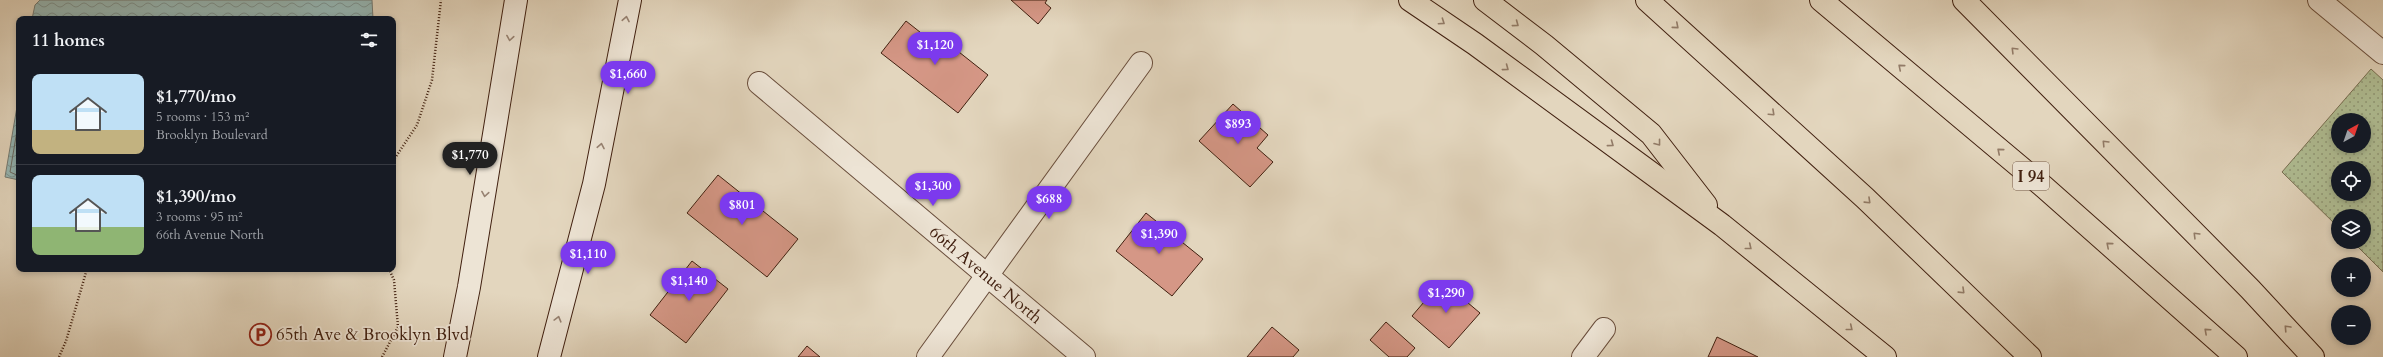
<!DOCTYPE html>
<html lang="en">
<head>
<meta charset="utf-8">
<style>
	body { margin:0; font-family:Cardo,serif; background:#242831; color:#f1f3f6; height:100vh; display:flex; flex-direction:column; font-size:15px; white-space:nowrap }
	* { box-sizing:border-box; margin:0 }
	p { font-size:13px; color:#9ea1a6 }
	.icon { flex:none; width:22px; height:22px; fill:none; stroke:currentColor; stroke-width:2; stroke-linecap:round; stroke-linejoin:round }
	.map { position:relative; flex:1; overflow:hidden }
	.side { position:absolute; left:16px; top:16px; width:380px; height:256px; display:flex; flex-direction:column; background:#171b24; border-radius:8px; box-shadow:0 2px 6px #0003 }
	.side>* { flex:none }
	.needle { width:26px; rotate:40deg }
	.fabs { position:absolute; left:2331px; top:113px; display:grid; gap:8px }
	.fabs a { display:grid; place-items:center; width:40px; height:40px; border-radius:50%; background:#171b24; box-shadow:0 2px 6px #0003; font-size:20px }
	.price { position:absolute; translate:-50% -34px; padding:0 9px; border-radius:14px; background:#7c3aed; color:#fff; font-size:13px; line-height:26px; filter:drop-shadow(0 1px 2px #0008) }
	.price::after { content:''; position:absolute; left:50%; top:24px; width:12px; height:9px; margin-left:-6px; background:inherit; clip-path:polygon(0 0,100% 0,50% 100%) }
	.price.on { background:#222; color:#fff }
	ul { padding:0; list-style:none }
	li { display:flex; align-items:center; gap:12px; height:100px; padding:0 16px }
	li+li { border-top:1px solid #363941 }
	li span { display:grid; place-items:center; flex:none; width:112px; height:80px; border-radius:8px; color:#555 }
	li>.icon { margin-inline-start:auto }
	span .icon { width:48px; height:48px; fill:#fffc; stroke-width:1 }
	li b { font-size:17px }
	h2 { display:flex; justify-content:space-between; align-items:center; height:48px; padding:0 16px; font-size:17px }
	.map>svg:first-child { display:block }
	.park { fill:url(#park-dots); stroke:#786f52; fill-rule:evenodd }
	.water { fill:url(#water-waves); stroke:#747b74 }
	.lines { fill:none; stroke-linecap:round; stroke-linejoin:round }
	.shore { stroke:#6c6c63; stroke-width:1 }
	.building { fill:#d59786; stroke:#412010 }
	.minor-casing { stroke:#6a4e3c; stroke-width:24 }
	.secondary-casing { stroke:#412010; stroke-width:24 }
	.motorway-casing { stroke:#412010; stroke-width:24 }
	.path { stroke:#412010; stroke-width:2.5; stroke-dasharray:1 2; stroke-linecap:butt }
	.minor { stroke:#ede4d5; stroke-width:22 }
	.secondary { stroke:#ede4d5; stroke-width:22 }
	.motorway { stroke:#e3d6be; stroke-width:22 }
	.oneway { stroke:#978272 }
	.oneway2 { stroke:#927b67 }
	.labels { text-anchor:middle; stroke-width:3.5; stroke-linejoin:round; paint-order:stroke }
	.shield { fill:#ede4d5; stroke:#755b4b; stroke-width:1 }
	.shield-label { font-size:16px; font-weight:bold; fill:#412010 }
	.street-label { font-size:17px; fill:#412010; stroke:#ede4d5 }
	.poi-label { font-size:17px; fill:#412010; stroke:#ede4d5; text-anchor:start }
</style>
</head>
<body>
<div class="map">
<svg width="2383" height="357" viewBox="0 0 2383 357">
	<defs>
		<pattern id="park-dots" width="8" height="8" patternUnits="userSpaceOnUse"><rect width="8" height="8" fill="#b0be94"/><path d="M2 2h.1M6 6h.1" fill="none" stroke="#919a77" stroke-width="1.8" stroke-linecap="round"/></pattern>
		<pattern id="water-waves" width="16" height="10" patternUnits="userSpaceOnUse"><rect width="16" height="10" fill="#96b8b6"/><path d="M0 5q4-4 8 0t8 0" fill="none" stroke="#7c9593"/></pattern>
	</defs>
	<rect width="100%" height="100%" fill="#e3d6be"/>
	<filter id="stains"><feTurbulence type="fractalNoise" baseFrequency=".005" numOctaves="4"/><feColorMatrix values="0 0 0 0 .2 0 0 0 0 .09 0 0 0 0 .02 0 0 0 .5 -.17"/></filter>
	<radialGradient id="worn" r=".72"><stop offset=".6" stop-color="#630" stop-opacity="0"/><stop offset="1" stop-color="#630" stop-opacity=".3"/></radialGradient>
	<path class="park" d="M2371 69 2383 80V272L2353 242H2364V216H2338V227L2282 172ZM2338 120H2364V146H2338ZM2338 168H2364V194H2338Z"/>
	<g class="water">
		<polygon points="40,0 372,0 373,19 32,19 35,5"/>
		<polygon points="19,95 19,180 5,177"/>
	</g>
	<g class="lines">
		<polyline class="shore" points="19,119 10,172 19,176"/>
	</g>
	<g class="building">
		<polygon points="1011,0 1047,0 1045,3 1051,8 1038,24"/>
		<polygon points="906,21 930,40 935,33 988,75 958,113 881,53"/>
		<polygon points="1233,104 1268,135 1257,148 1273,162 1250,187 1199,141"/>
		<polygon points="718,175 798,239 767,277 687,213"/>
		<polygon points="1146,213 1203,259 1172,296 1116,251"/>
		<polygon points="692,261 728,289 686,343 650,315"/>
		<polygon points="1442,281 1480,313 1449,348 1412,316"/>
		<polygon points="1386,322 1415,348 1407,357 1389,357 1370,340"/>
		<polygon points="1272,327 1299,350 1293,357 1247,357"/>
		<polygon points="1717,337 1758,357 1708,357"/>
		<polygon points="807,346 820,357 798,357"/>
	</g>
	<g class="lines">
		<defs>
			<g id="minor">
				<polyline points="2319,0 2383,53"/>
				<path id="s1" d="M759 83 1084 357"/>
				<polyline points="928,357 1141,63"/>
				<polyline points="1583,357 1604,329"/>
			</g>
			<g id="secondary">
				<polyline points="455,357 469,287 516,0"/>
				<polyline points="549,357 594,184 630,0"/>
			</g>
			<g id="motorway">
				<polyline points="1410,0 1475,44 1722,225 1885,357"/>
				<polyline points="1485,0 1544,45 1651,134 1706,205"/>
				<polyline points="1647,0 1865,198 2030,357"/>
				<polyline points="1821,0 2044,187 2236,357"/>
				<polyline points="1964,0 2250,289 2313,357"/>
			</g>
		</defs>
		<use href="#minor" class="minor-casing"/>
		<use href="#secondary" class="secondary-casing"/>
		<use href="#motorway" class="motorway-casing"/>
		<g class="path">
			<polyline points="393,161 417,125 432,80 441,0"/>
			<polyline points="59,357 66,341 87,269"/>
			<polyline points="382,357 398,327 394,280 389,269"/>
		</g>
		<use href="#minor" class="minor"/>
		<use href="#secondary" class="secondary"/>
		<use href="#motorway" class="motorway"/>
	</g>
	<defs><path id="oneway-chevron" d="M-2-3.5L2.5 0L-2 3.5" fill="none" stroke-width="1.6" stroke-linecap="round" stroke-linejoin="round"/></defs>
	<g class="oneway">
		<use href="#oneway-chevron" transform="translate(626 19) rotate(-79)"/>
		<use href="#oneway-chevron" transform="translate(510 38) rotate(99)"/>
		<use href="#oneway-chevron" transform="translate(601 146) rotate(-79)"/>
		<use href="#oneway-chevron" transform="translate(485 194) rotate(99)"/>
		<use href="#oneway-chevron" transform="translate(558 319) rotate(-75)"/>
	</g>
	<g class="oneway2">
		<use href="#oneway-chevron" transform="translate(1442 22) rotate(34)"/>
		<use href="#oneway-chevron" transform="translate(1516 24) rotate(37)"/>
		<use href="#oneway-chevron" transform="translate(1676 26) rotate(41)"/>
		<use href="#oneway-chevron" transform="translate(2014 50) rotate(-135)"/>
		<use href="#oneway-chevron" transform="translate(1901 67) rotate(-140)"/>
		<use href="#oneway-chevron" transform="translate(1506 68) rotate(37)"/>
		<use href="#oneway-chevron" transform="translate(1772 113) rotate(43)"/>
		<use href="#oneway-chevron" transform="translate(1658 143) rotate(52)"/>
		<use href="#oneway-chevron" transform="translate(2105 143) rotate(-134)"/>
		<use href="#oneway-chevron" transform="translate(1611 144) rotate(36)"/>
		<use href="#oneway-chevron" transform="translate(2000 151) rotate(-140)"/>
		<use href="#oneway-chevron" transform="translate(1868 201) rotate(44)"/>
		<use href="#oneway-chevron" transform="translate(2196 235) rotate(-135)"/>
		<use href="#oneway-chevron" transform="translate(2109 245) rotate(-139)"/>
		<use href="#oneway-chevron" transform="translate(1749 247) rotate(39)"/>
		<use href="#oneway-chevron" transform="translate(1962 291) rotate(44)"/>
		<use href="#oneway-chevron" transform="translate(1850 328) rotate(39)"/>
		<use href="#oneway-chevron" transform="translate(2287 328) rotate(-133)"/>
		<use href="#oneway-chevron" transform="translate(2207 331) rotate(-138)"/>
	</g>
	<defs>
		<symbol id="parking-ring" viewBox="-11 -11 22 22"><circle r="9.5" fill="#ede4d5" stroke="#8f2418" stroke-width="1.5"/><path d="M-3.5-5.5H1a3.5 3.5 0 0 1 0 7H-1V5.5H-3.5ZM-1-3.4V-.6H.8a1.4 1.4 0 0 0 0-2.8Z" fill="#8f2418"/></symbol>
	</defs>
	<g fill-rule="evenodd">
		<use href="#parking-ring" x="248" y="322" width="25" height="25"/>
	</g>
	<g class="labels">
		<rect class="shield" x="2013" y="162" width="36" height="28" rx="3"/>
		<g class="shield-label">
			<text x="2031" y="182">I 94</text>
		</g>
		<g class="street-label">
			<text dy="6" stroke="none"><textPath href="#s1" startOffset="297">66th Avenue North</textPath></text>
		</g>
		<g class="poi-label">
			<text x="276" y="340">65th Ave &amp; Brooklyn Blvd</text>
		</g>
	</g>
	<rect width="100%" height="100%" filter="url(#stains)"/>
	<rect width="100%" height="100%" fill="url(#worn)"/>
</svg>
<div class="fabs">
<a><svg class="needle" viewBox="-14 -14 28 28"><path d="M0-13l5 13h-10z" fill="#e53935"/><path d="M0 13l5-13h-10z" fill="#9ea1a6"/></svg></a>
<a><svg class="icon" aria-label="locate" viewBox="0 0 24 24"><circle cx="12" cy="12" r="6"/><path d="M12 2v4M12 18v4M2 12h4M18 12h4"/></svg></a>
<a><svg class="icon" aria-label="layers" viewBox="0 0 24 24"><path d="M12 4l9 5-9 5-9-5zM3 14l9 5 9-5"/></svg></a>
<a>+</a>
<a>−</a>
</div>
<b class="price" style="left:935px;top:66px">$1,120</b>
<b class="price" style="left:628px;top:95px">$1,660</b>
<b class="price" style="left:1238px;top:145px">$893</b>
<b class="price on" style="left:470px;top:176px">$1,770</b>
<b class="price" style="left:933px;top:207px">$1,300</b>
<b class="price" style="left:1049px;top:220px">$688</b>
<b class="price" style="left:742px;top:226px">$801</b>
<b class="price" style="left:1159px;top:255px">$1,390</b>
<b class="price" style="left:588px;top:275px">$1,110</b>
<b class="price" style="left:689px;top:302px">$1,140</b>
<b class="price" style="left:1446px;top:314px">$1,290</b>
<section class="side">
<h2>11 homes<svg class="icon" aria-label="filters" viewBox="0 0 24 24"><path d="M4 7h16M4 17h16"/><circle cx="9" cy="7" r="2"/><circle cx="15" cy="17" r="2"/></svg></h2>
<ul>
<li><span style="background:linear-gradient(#bfe0f5 70%,#c2b280 0)"><svg class="icon" aria-label="home" viewBox="0 0 24 24"><path d="M3 11l9-7 9 7M6 9v11h12V9"/></svg></span><div><b>$1,770/mo</b><p>5 rooms · 153 m²</p><p>Brooklyn Boulevard</p></div></li>
<li><span style="background:linear-gradient(#bfe0f5 65%,#8fb573 0)"><svg class="icon" aria-label="home" viewBox="0 0 24 24"><path d="M3 11l9-7 9 7M6 9v11h12V9"/></svg></span><div><b>$1,390/mo</b><p>3 rooms · 95 m²</p><p>66th Avenue North</p></div></li>
</ul>
</section>
</div>
</body>
</html>
